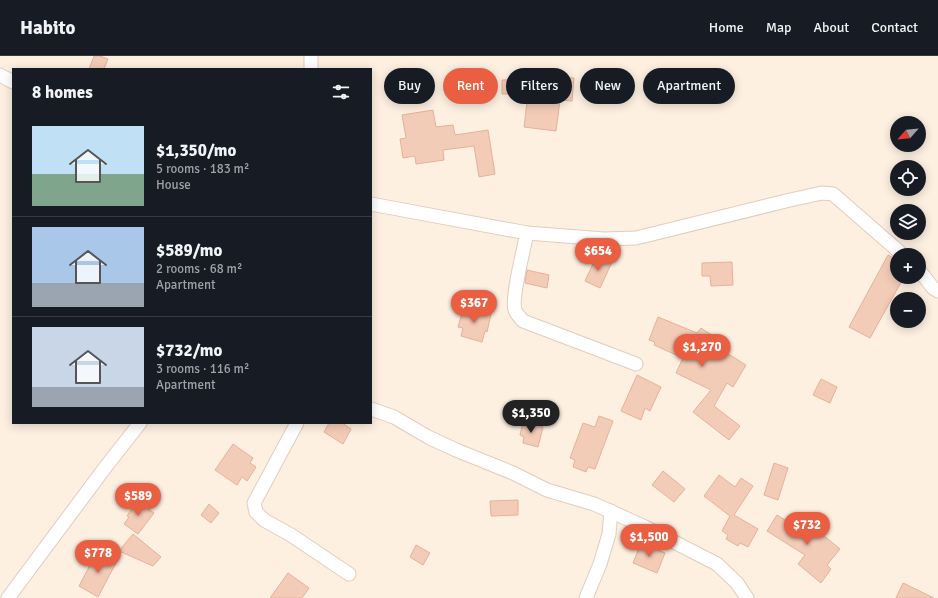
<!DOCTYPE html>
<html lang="en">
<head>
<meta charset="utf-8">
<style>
	body { margin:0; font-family:Signika,sans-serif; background:#242831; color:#f1f3f6; height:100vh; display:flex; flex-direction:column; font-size:15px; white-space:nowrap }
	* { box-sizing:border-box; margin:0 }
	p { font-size:13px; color:#9ea1a6 }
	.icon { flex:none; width:22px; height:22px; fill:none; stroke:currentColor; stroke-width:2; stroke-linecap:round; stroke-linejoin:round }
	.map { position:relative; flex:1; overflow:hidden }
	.sheet { position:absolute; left:12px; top:12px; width:360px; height:356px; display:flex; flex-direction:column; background:#171b24; border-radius:0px; box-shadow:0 2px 10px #0003 }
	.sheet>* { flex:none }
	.banner { position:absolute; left:384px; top:12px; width:380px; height:36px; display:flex; gap:8px }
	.needle { width:26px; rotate:243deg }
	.controls { position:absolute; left:890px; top:60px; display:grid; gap:8px }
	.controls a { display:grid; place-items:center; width:36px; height:36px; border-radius:50%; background:#171b24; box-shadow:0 2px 10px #0003; font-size:20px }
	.price { position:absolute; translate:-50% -34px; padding:0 9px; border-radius:14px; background:#ea5f42; color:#fff; font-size:13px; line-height:26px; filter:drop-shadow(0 1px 2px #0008) }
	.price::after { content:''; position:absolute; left:50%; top:24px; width:12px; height:9px; margin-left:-6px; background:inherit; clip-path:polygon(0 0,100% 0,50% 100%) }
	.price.selected { background:#222; color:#fff }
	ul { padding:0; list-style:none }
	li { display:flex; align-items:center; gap:12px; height:100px; padding:0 20px }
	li+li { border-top:1px solid #363941 }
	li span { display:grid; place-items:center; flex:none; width:112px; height:80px; border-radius:0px; color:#555 }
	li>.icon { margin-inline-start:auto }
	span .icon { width:48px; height:48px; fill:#fffc; stroke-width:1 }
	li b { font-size:17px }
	h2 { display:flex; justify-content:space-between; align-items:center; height:48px; padding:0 20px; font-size:17px }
	.pill { padding:0 14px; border-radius:18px; background:#171b24; box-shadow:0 2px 10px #0003; font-size:14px; line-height:36px }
	.pill.selected { background:#ea5f42; color:#fff }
	header { display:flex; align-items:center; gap:24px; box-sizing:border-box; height:56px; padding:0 20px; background:#171b24; border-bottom:1px solid #363941 }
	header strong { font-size:19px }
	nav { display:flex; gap:22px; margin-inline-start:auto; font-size:14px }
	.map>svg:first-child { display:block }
	.building { fill:#f3ccb8; stroke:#e6b198 }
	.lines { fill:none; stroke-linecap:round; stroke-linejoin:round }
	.minor-casing { stroke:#e1ccbd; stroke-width:15 }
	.minor { stroke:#fff; stroke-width:13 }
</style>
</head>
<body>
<header>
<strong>Habito</strong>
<nav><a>Home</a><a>Map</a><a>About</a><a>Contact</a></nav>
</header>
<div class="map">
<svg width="938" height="542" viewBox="0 0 938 542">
	<rect width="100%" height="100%" fill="#fdf0e1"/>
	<g class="building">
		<polygon points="94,0 100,0 108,3 104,13 89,13"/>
		<polygon points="535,19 574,22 572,45 560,44 556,75 524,71 528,38 502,38 502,24 536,23"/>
		<polygon points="433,54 436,71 453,69 455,79 488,74 495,118 479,121 474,90 443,94 444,104 416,108 415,100 403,102 400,83 406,82 402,59"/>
		<polygon points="597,199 612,206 600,232 585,225"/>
		<polygon points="888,199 897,204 897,221 904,221 870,282 849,271"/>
		<polygon points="732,206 733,229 711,230 710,220 702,220 702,207"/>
		<polygon points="527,214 549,219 547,232 525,227"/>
		<polygon points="464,250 491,258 487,276 485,275 482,286 461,280 463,272 458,271"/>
		<polygon points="658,261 697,277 701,272 721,285 717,291 746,309 733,331 727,327 714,350 740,370 729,384 693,356 711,334 676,317 683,302 654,289 655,286 649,284"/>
		<polygon points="637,319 661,331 650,355 645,352 641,364 621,355"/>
		<polygon points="821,323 837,331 830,347 813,339"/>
		<polygon points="599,360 613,365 595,413 588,411 586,416 573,411 575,404 570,402 583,367 595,371"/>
		<polygon points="523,366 543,371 538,391 523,387 524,381 520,379"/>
		<polygon points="329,367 342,367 351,373 343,388 324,376"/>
		<polygon points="233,388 253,402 250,407 256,411 247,425 242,421 237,429 215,414"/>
		<polygon points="774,407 788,412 778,444 764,439"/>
		<polygon points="663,415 685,433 674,446 652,429"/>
		<polygon points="719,419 735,431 741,422 753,430 734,459 758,473 748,491 740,487 738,490 726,483 728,479 722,475 730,460 704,440"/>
		<polygon points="518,444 518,459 491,460 490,445"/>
		<polygon points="137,445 154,457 138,478 124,468 129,461 127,460"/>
		<polygon points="209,448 219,457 211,467 201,459"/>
		<polygon points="777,459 796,471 800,465 828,483 840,493 827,509 831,513 821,527 798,508 805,499 767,475"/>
		<polygon points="133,478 161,501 153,510 119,495"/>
		<polygon points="641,487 665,497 657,517 633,507"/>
		<polygon points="416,489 430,497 423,509 410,501"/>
		<polygon points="98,494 116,507 98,541 79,530"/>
		<polygon points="288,517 309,532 302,542 270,542"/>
		<polygon points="903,527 934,542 896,542"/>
	</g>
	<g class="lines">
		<defs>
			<g id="minor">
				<polyline points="311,13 311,0"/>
				<polyline points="0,19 13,26"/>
				<polyline points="371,148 527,177 604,183 636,182 790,144 822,137 833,138 903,199"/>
				<path d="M527 177C524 192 511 243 515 254 516 258 521 262 523 265L636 308"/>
				<polyline points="919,214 933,232 938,235"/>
				<polyline points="371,353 394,361 428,381 456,394 513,417 547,434 594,448 643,470 717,508 737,527 747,542"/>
				<polyline points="297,367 254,447 256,456 264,464 291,479 349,518"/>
				<polyline points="8,542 104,413 140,367"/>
				<polyline points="586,542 600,508 609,478 611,455"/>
			</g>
		</defs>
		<use href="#minor" class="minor-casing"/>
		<use href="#minor" class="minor"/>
	</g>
</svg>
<div class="controls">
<a><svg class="needle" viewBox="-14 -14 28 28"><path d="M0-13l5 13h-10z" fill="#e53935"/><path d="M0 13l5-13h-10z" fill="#9ea1a6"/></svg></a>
<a><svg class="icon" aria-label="locate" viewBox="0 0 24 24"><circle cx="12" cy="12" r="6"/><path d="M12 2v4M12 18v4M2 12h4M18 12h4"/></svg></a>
<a><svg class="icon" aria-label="layers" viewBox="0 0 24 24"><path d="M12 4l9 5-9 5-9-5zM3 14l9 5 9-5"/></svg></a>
<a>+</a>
<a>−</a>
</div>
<b class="price" style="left:598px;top:216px">$654</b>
<b class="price" style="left:474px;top:268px">$367</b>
<b class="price" style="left:702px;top:312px">$1,270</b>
<b class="price selected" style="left:531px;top:378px">$1,350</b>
<b class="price" style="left:138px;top:461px">$589</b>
<b class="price" style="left:807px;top:490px">$732</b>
<b class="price" style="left:649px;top:502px">$1,500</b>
<b class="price" style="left:98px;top:518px">$778</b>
<div class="banner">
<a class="pill">Buy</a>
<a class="pill selected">Rent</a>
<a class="pill">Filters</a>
<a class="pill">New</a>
<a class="pill">Apartment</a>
</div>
<section class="sheet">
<h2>8 homes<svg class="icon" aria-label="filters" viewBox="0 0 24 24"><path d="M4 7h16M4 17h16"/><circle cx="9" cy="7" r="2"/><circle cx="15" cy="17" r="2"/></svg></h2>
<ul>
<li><span style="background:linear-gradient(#bfe0f5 60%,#7fa58c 0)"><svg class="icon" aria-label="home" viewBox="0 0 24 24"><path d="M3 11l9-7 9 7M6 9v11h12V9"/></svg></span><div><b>$1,350/mo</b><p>5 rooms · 183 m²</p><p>House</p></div></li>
<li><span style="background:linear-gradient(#a9c7e8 70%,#9aa5b1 0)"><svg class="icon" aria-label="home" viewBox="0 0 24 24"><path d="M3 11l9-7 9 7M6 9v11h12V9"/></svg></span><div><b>$589/mo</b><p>2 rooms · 68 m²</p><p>Apartment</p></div></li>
<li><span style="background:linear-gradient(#c9d6e8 75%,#9aa5b1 0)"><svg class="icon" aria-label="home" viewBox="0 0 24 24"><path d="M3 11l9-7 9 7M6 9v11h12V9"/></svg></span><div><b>$732/mo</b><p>3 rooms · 116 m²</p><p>Apartment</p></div></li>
</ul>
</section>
</div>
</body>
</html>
